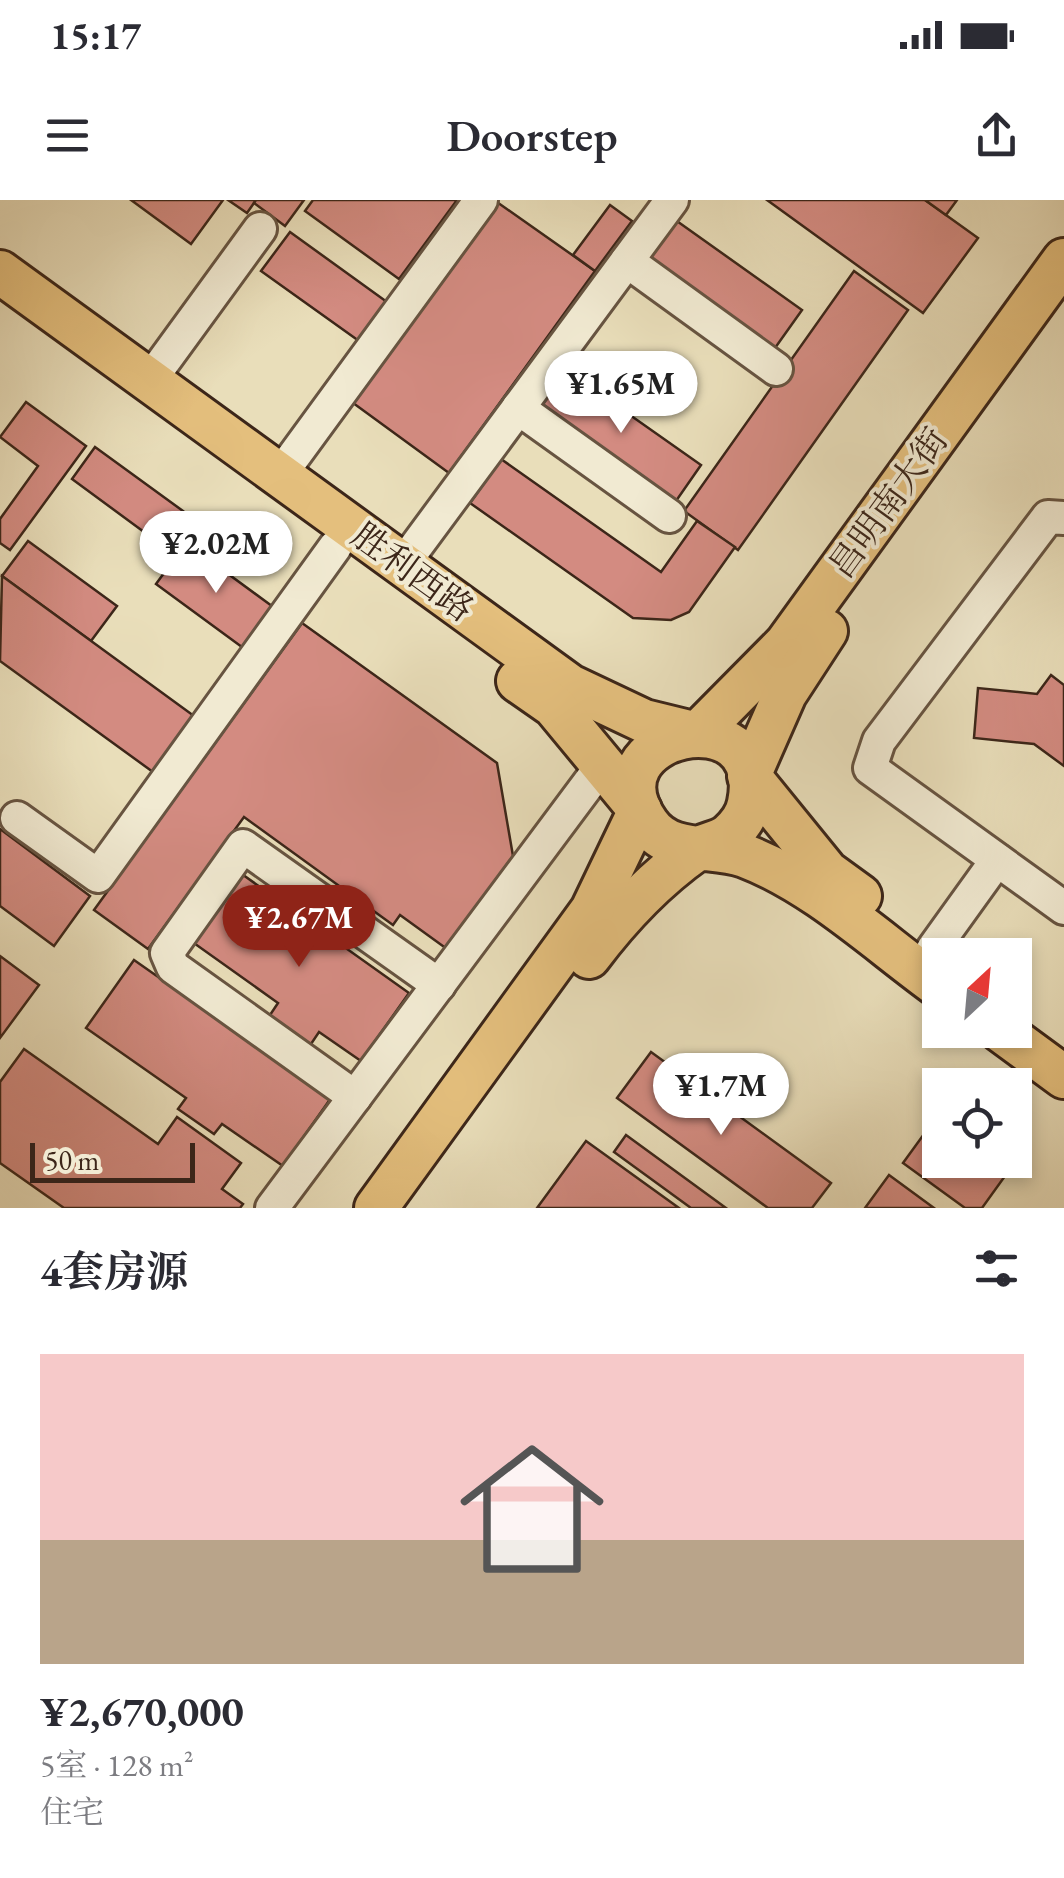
<!DOCTYPE html>
<html lang="zh">
<head>
<meta charset="utf-8">
<style>
	body { margin:0; font-family:"EB Garamond","Noto Serif SC",serif; background:#f2f2f3; color:#2b2b33; height:100vh; display:flex; flex-direction:column; font-size:38px; white-space:nowrap }
	* { box-sizing:border-box; margin:0 }
	p { font-size:32px; color:#7c7c81 }
	.icon { flex:none; width:55px; height:55px; fill:none; stroke:currentColor; stroke-width:2; stroke-linecap:round; stroke-linejoin:round }
	.map { position:relative; height:1008px; overflow:hidden }
	.side { display:flex; flex-direction:column; background:#fff; flex:1 }
	.side>* { flex:none }
	.needle { width:65px; rotate:26deg }
	.buttons { position:absolute; left:922px; top:738px; display:grid; gap:20px }
	.buttons a { display:grid; place-items:center; width:110px; height:110px; border-radius:0px; background:#fff; box-shadow:0 5px 15px #0003; font-size:50px }
	.scale { position:absolute; left:30px; bottom:25px; width:165px; box-sizing:border-box; padding-left:10px; border:5px solid #3c2619; border-top:0; font-size:28px; line-height:35px; white-space:nowrap; color:#3c2619; -webkit-text-stroke:8px #f1ead2; paint-order:stroke }
	.price { position:absolute; translate:-50% -85px; padding:0 22px; border-radius:35px; background:#fff; color:#222; font-size:32px; line-height:65px; filter:drop-shadow(0 2px 5px #0008) }
	.price::after { content:''; position:absolute; left:50%; top:60px; width:30px; height:22px; margin-left:-15px; background:inherit; clip-path:polygon(0 0,100% 0,50% 100%) }
	.price.active { background:#8f2418; color:#fff }
	ul { padding:0; list-style:none }
	li { display:grid; align-content:center; gap:20px; height:530px; padding:0 40px }
	li+li { border-top:2px solid #e1e1e2 }
	li span { display:grid; place-items:center; height:310px; border-radius:0px; color:#555 }
	li>.icon { margin-inline-start:auto }
	span .icon { width:180px; height:180px; fill:#fffc; stroke-width:1 }
	li b { font-size:42px }
	h2 { display:flex; justify-content:space-between; align-items:center; height:120px; padding:0 40px; font-size:42px }
	.status { display:flex; justify-content:space-between; align-items:center; height:70px; padding:0 50px; background:#fff; direction:ltr }
	.status svg { height:28px; fill:currentColor }
	header { display:flex; justify-content:space-between; align-items:center; height:130px; padding:0 40px; background:#fff; font-size:45px; font-weight:600 }
	.map>svg:first-child { display:block }
	.building { fill:#d38b81; stroke:#3c2619; stroke-width:2.5 }
	.lines { fill:none; stroke-linecap:round; stroke-linejoin:round }
	.minor-casing { stroke:#675441; stroke-width:38 }
	.major-casing { stroke:#3c2619; stroke-width:48 }
	.minor { stroke:#f1ead2; stroke-width:32 }
	.major { stroke:#e4bf7d; stroke-width:42 }
	.labels { text-anchor:middle; stroke-width:8; stroke-linejoin:round; paint-order:stroke }
	.street-label { font-size:35px; fill:#3c2619; stroke:#f1ead2 }
</style>
</head>
<body>
<div class="status"><b>15:17</b><svg viewBox="0 0 49 12"><path d="M0 12V9h3v3zM5 12V6h3v6zM10 12V3h3v9zM15 12V0h3v12zM26 1h20v11H26zM47 4h2v5h-2z"/></svg></div>
<header><svg class="icon" aria-label="menu" viewBox="0 0 24 24"><path d="M4 6h16M4 12h16M4 18h16"/></svg>Doorstep<svg class="icon" aria-label="share" viewBox="0 0 24 24"><path d="M12 15V3M7 8l5-5 5 5M5 13v7h14v-7"/></svg></header>
<div class="map">
<svg width="1064" height="1008" viewBox="0 0 1064 1008">
	<rect width="100%" height="100%" fill="#e9deba"/>
	<filter id="stains"><feTurbulence type="fractalNoise" baseFrequency=".002" numOctaves="4"/><feColorMatrix values="0 0 0 0 .2 0 0 0 0 .09 0 0 0 0 .02 0 0 0 .5 -.17"/></filter>
	<radialGradient id="worn" r=".72"><stop offset=".6" stop-color="#630" stop-opacity="0"/><stop offset="1" stop-color="#630" stop-opacity=".3"/></radialGradient>
	<g class="building">
		<polygon points="131,0 223,0 191,44"/>
		<polygon points="228,0 256,0 247,13"/>
		<polygon points="256,0 304,0 285,26 254,3"/>
		<polygon points="313,0 457,0 399,79 305,11"/>
		<polygon points="494,0 595,71 449,273 349,200"/>
		<polygon points="767,0 925,0 978,38 923,113"/>
		<polygon points="925,0 957,0 946,15"/>
		<polygon points="610,5 632,21 595,71 573,55"/>
		<polygon points="674,19 802,110 775,148 647,57"/>
		<polygon points="290,32 387,102 359,141 261,71"/>
		<polygon points="854,71 908,110 738,350 684,311"/>
		<polygon points="566,170 701,265 676,301 541,206"/>
		<polygon points="26,202 86,246 10,350 0,343 0,319 38,266 0,237"/>
		<polygon points="95,247 183,311 159,343 72,279"/>
		<polygon points="501,259 661,372 697,321 735,347 689,412 671,420 633,418 470,303"/>
		<polygon points="28,341 117,406 91,441 2,376"/>
		<polygon points="186,343 276,409 246,450 156,384"/>
		<polygon points="2,376 194,516 153,572 0,461"/>
		<polygon points="302,423 497,563 513,656 447,749 400,715 393,725 244,617 148,749 94,710"/>
		<polygon points="1051,475 1064,485 1064,566 1034,544 974,538 978,488 1037,494"/>
		<polygon points="0,629 90,696 54,746 0,706"/>
		<polygon points="239,672 409,793 361,861 319,832 307,850 266,821 278,803 191,741"/>
		<polygon points="0,756 39,785 0,838"/>
		<polygon points="134,760 331,898 283,966 222,924 214,934 178,909 186,898 86,828"/>
		<polygon points="24,849 158,944 177,917 241,963 222,989 243,1004 240,1008 64,1008 0,963 0,882"/>
		<polygon points="651,852 831,983 812,1008 768,1008 617,898"/>
		<polygon points="940,912 940,960 1015,960 1015,946 1023,951 982,1008 965,1008 903,963"/>
		<polygon points="626,935 726,1008 691,1008 614,952"/>
		<polygon points="586,941 679,1008 537,1008"/>
		<polygon points="889,975 934,1008 865,1008"/>
	</g>
	<g class="lines">
		<defs>
			<g id="minor">
				<polyline points="627,61 776,169"/>
				<polyline points="150,180 260,29"/>
				<polyline points="518,208 669,316"/>
				<polyline points="280,275 481,0"/>
				<polyline points="1064,318 1048,317 879,541 870,568 1064,708"/>
				<polyline points="403,364 672,0"/>
				<polyline points="17,618 98,676 335,347"/>
				<polyline points="933,749 997,660"/>
				<polyline points="355,897 173,767 167,753 243,646 439,785"/>
				<polyline points="272,1008 604,563"/>
			</g>
			<g id="major">
				<polyline points="0,72 570,486 644,521 697,534 786,444 1064,60"/>
				<polyline points="826,431 785,494 749,576 827,672 860,696"/>
				<path d="M589 757C619 717 655 679 696 650 706 643 720 643 730 634 739 626 747 615 749 603 771 492 583 533 648 624 670 656 713 644 745 656 816 683 879 743 940 787"/>
				<polyline points="1000,830 1064,877"/>
				<polyline points="376,1008 592,710 640,610 554,506 518,481"/>
			</g>
		</defs>
		<use href="#minor" class="minor-casing"/>
		<use href="#major" class="major-casing"/>
		<use href="#minor" class="minor"/>
		<use href="#major" class="major"/>
	</g>
	<g class="labels">
		<g class="street-label">
			<text transform="translate(888 303) rotate(-54)" y="12">昌明南大街</text>
			<text transform="translate(413 372) rotate(36)" y="12">胜利西路</text>
		</g>
	</g>
	<rect width="100%" height="100%" filter="url(#stains)"/>
	<rect width="100%" height="100%" fill="url(#worn)"/>
</svg>
<div class="buttons">
<a><svg class="needle" viewBox="-14 -14 28 28"><path d="M0-13l5 13h-10z" fill="#e53935"/><path d="M0 13l5-13h-10z" fill="#7c7c81"/></svg></a>
<a><svg class="icon" aria-label="locate" viewBox="0 0 24 24"><circle cx="12" cy="12" r="6"/><path d="M12 2v4M12 18v4M2 12h4M18 12h4"/></svg></a>
</div>
<div class="scale">50 m</div>
<b class="price" style="left:621px;top:236px">¥1.65M</b>
<b class="price" style="left:216px;top:396px">¥2.02M</b>
<b class="price active" style="left:299px;top:770px">¥2.67M</b>
<b class="price" style="left:721px;top:938px">¥1.7M</b>
</div>
<section class="side">
<h2>4套房源<svg class="icon" aria-label="filters" viewBox="0 0 24 24"><path d="M4 7h16M4 17h16"/><circle cx="9" cy="7" r="2"/><circle cx="15" cy="17" r="2"/></svg></h2>
<ul>
<li><span style="background:linear-gradient(#f6c9c9 60%,#b9a48a 0)"><svg class="icon" aria-label="home" viewBox="0 0 24 24"><path d="M3 11l9-7 9 7M6 9v11h12V9"/></svg></span><div><b>¥2,670,000</b><p>5室 · 128 m²</p><p>住宅</p></div></li>
</ul>
</section>
</body>
</html>
